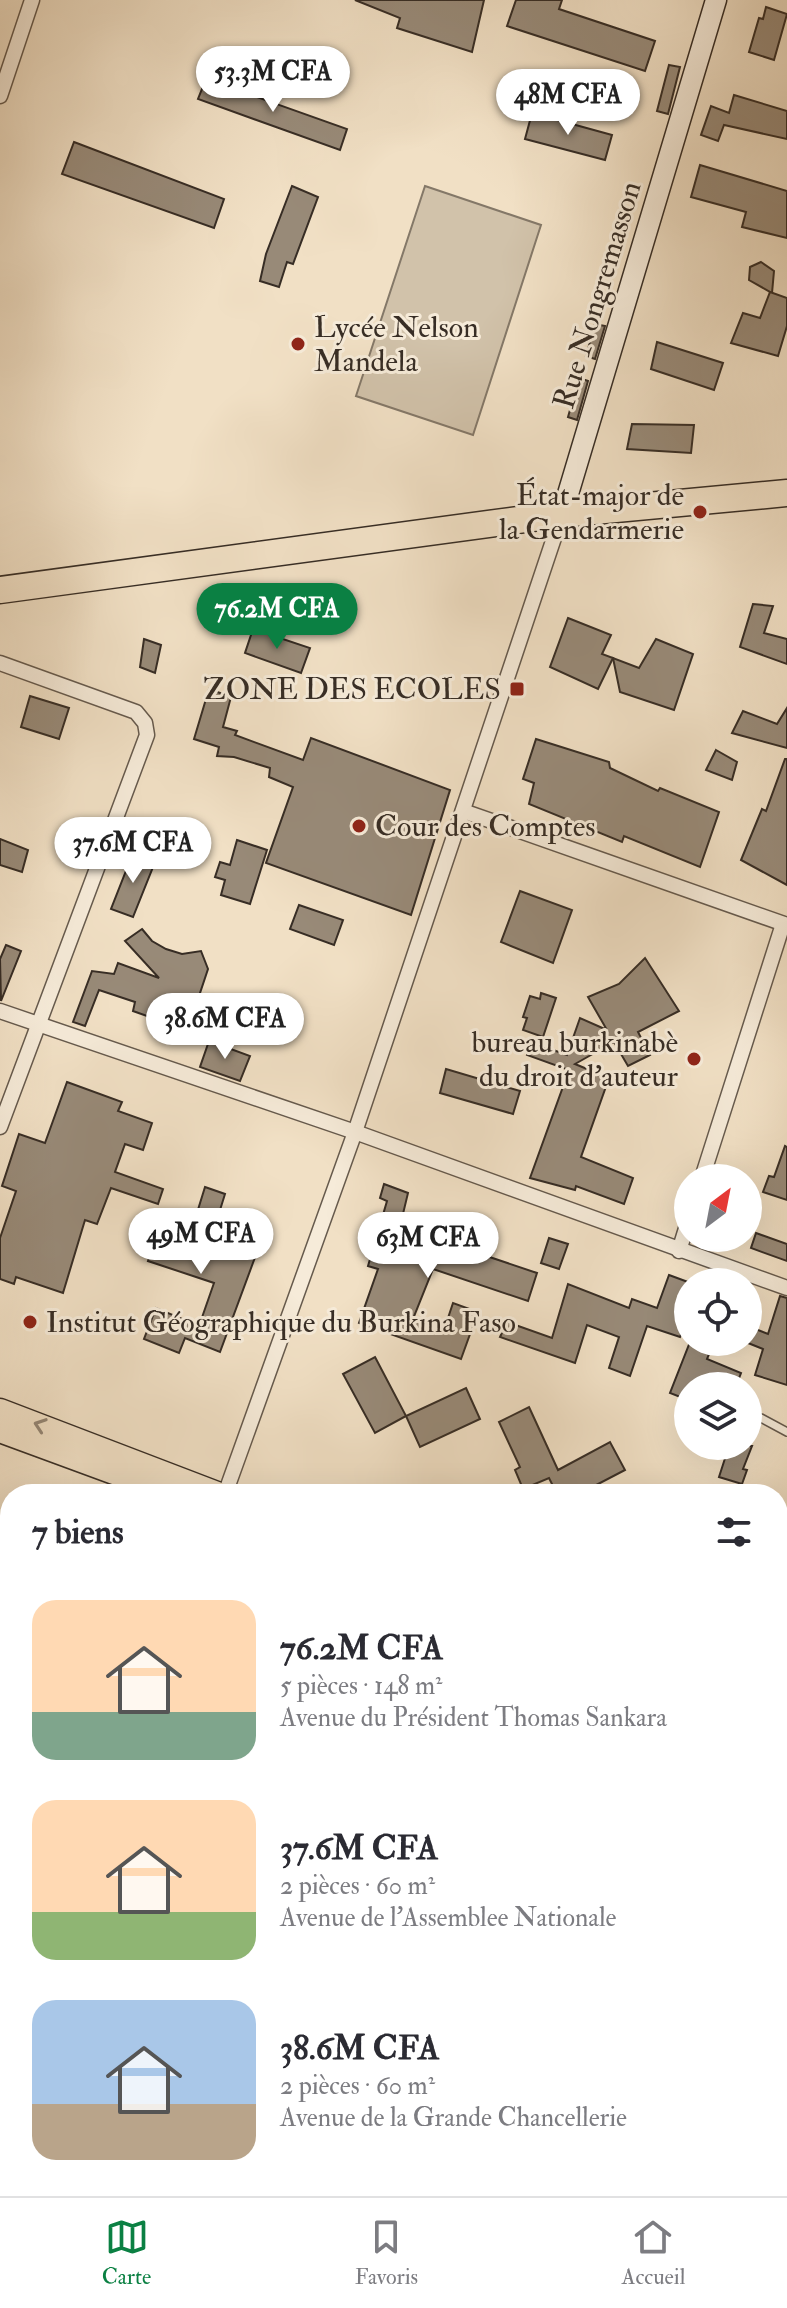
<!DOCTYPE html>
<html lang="fr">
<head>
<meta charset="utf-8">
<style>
	body { margin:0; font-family:"IM FELL Double Pica",serif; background:#f2f2f3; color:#2b2b33; height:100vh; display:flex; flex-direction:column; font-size:30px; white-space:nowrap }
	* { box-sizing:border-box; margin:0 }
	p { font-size:26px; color:#7c7c81 }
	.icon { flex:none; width:44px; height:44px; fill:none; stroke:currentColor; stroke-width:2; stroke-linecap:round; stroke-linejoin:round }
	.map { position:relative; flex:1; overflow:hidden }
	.details { position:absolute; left:0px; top:1484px; width:788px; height:712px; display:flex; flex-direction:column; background:#fff; border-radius:32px 32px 0 0; box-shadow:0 8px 32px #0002 }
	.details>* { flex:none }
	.needle { width:52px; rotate:32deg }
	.controls { position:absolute; left:674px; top:1164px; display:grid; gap:16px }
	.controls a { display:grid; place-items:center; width:88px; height:88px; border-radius:50%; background:#fff; box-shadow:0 8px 32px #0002; font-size:40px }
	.price { position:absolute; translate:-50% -68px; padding:0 18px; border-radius:28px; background:#fff; color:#222; font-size:26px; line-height:52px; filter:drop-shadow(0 2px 4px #0008) }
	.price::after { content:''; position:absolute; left:50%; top:48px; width:24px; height:18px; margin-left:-12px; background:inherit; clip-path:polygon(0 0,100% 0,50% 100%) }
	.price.selected { background:#0b8043; color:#fff }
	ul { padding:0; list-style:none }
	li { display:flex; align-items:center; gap:24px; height:200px; padding:0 32px }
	li span { display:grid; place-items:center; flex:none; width:224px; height:160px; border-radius:24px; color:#555 }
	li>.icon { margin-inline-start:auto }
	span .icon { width:96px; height:96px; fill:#fffc; stroke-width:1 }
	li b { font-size:34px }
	h2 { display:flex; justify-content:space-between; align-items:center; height:96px; padding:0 32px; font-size:34px }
	.tabs { display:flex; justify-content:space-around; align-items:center; height:112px; border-top:2px solid #e1e1e2; background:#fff; font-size:22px; color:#7c7c81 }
	.tabs a { display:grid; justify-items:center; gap:4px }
	.tabs .selected { color:#0b8043 }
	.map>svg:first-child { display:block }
	.green { fill:#d1c2aa; stroke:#847868; stroke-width:2 }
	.building { fill:#988a78; stroke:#372d25; stroke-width:2 }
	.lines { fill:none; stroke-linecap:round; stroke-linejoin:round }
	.lane-casing { stroke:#665a4d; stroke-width:10 }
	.street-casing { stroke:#665a4d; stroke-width:17 }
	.secondary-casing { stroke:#372d25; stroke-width:23 }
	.primary-casing { stroke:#372d25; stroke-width:27 }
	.highway-casing { stroke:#372d25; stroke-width:29 }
	.lane { stroke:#f6ebd9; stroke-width:7 }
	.street { stroke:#f6ebd9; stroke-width:14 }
	.secondary { stroke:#f6ebd9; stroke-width:20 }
	.primary { stroke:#f1e0c5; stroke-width:24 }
	.highway { stroke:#f1e0c5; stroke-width:26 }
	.oneway { stroke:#948675 }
	.poi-dot { fill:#8f2418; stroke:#f6ebd9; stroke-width:3 }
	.labels { text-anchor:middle; stroke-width:6; stroke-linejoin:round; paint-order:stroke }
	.street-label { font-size:30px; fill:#372d25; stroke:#f6ebd9 }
	.poi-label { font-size:30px; fill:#372d25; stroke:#f6ebd9; text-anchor:start }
</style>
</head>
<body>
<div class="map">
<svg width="787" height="2196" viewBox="0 0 787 2196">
	<rect width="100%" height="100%" fill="#f1e0c5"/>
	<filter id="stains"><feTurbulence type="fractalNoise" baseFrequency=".0025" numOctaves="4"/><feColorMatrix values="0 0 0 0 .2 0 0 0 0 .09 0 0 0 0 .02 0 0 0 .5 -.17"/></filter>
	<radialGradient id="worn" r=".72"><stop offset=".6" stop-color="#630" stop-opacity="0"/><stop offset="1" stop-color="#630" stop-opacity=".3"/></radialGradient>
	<polygon class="green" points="425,186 541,225 473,435 356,396"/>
	<g class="building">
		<polygon points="355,0 484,0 472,52 397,28 400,18"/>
		<polygon points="516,0 562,0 559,9 655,41 645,71 507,26"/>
		<polygon points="766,7 787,14 774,60 749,52 759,18 763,19"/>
		<polygon points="669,65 680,67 668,114 657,111"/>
		<polygon points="206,79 347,129 340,150 198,99"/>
		<polygon points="734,95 787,111 787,139 724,125 718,141 701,135 711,106 729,113"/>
		<polygon points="532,113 612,135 605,160 525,139"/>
		<polygon points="74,142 224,199 214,228 62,174"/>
		<polygon points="700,165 787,191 787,238 742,227 746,212 691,197"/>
		<polygon points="292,186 318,197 293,264 287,262 279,287 260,281 266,254"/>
		<polygon points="761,262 774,271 772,293 749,280 750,267"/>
		<polygon points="770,292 787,298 787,326 778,356 731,343 743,313 760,318"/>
		<polygon points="595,324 605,326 595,359 586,356"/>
		<polygon points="657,342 723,363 714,390 651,369"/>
		<polygon points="579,378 588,381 577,420 568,417"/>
		<polygon points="632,424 694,425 691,453 627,449"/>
		<polygon points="753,604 773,606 764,633 787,639 787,664 740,647"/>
		<polygon points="568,618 611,635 602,654 613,658 598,689 550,667"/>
		<polygon points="253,629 310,648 301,673 245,653"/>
		<polygon points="144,639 161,645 155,673 140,667"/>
		<polygon points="656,639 693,654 674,710 620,692 613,658 639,668"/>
		<polygon points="209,689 231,697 223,727 237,731 235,735 303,760 311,738 450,790 411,915 266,863 293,787 269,777 270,768 234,757 217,756 219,747 194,739"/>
		<polygon points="30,696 69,708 59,739 21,727"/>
		<polygon points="787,708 787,748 732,733 743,711 777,724"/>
		<polygon points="536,739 609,762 610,768 658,791 660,788 719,812 700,867 624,836 622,842 529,804 534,783 523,779"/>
		<polygon points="716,750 737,762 732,780 706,770"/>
		<polygon points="785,759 787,759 787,885 741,860 762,809 766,811"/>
		<polygon points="0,839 28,850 22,872 0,865"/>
		<polygon points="237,840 267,850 250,904 221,895 225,880 215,877 220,862 230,865"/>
		<polygon points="133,853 155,862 133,917 111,909"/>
		<polygon points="520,891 572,910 553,963 501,942"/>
		<polygon points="299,905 343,920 334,945 290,929"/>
		<polygon points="142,929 152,941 166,949 182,954 201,951 208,969 190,1023 163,1013 161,1021 133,1011 135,1002 99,990 85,1026 73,1022 92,971 114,974 118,963 159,978 125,941"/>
		<polygon points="6,945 21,951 1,1001 0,959"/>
		<polygon points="645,958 679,1011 638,1032 650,1055 628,1066 614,1042 575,1064 609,1078 581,1157 633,1178 624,1204 576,1186 575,1190 530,1178 569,1070 527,1055 531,1042 567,1055 580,1018 607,1030 588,997 619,984"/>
		<polygon points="541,993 556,998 543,1037 523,1030 527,1018 523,1017 530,996 540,999"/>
		<polygon points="209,1041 250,1056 240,1081 200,1067"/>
		<polygon points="446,1069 520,1091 513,1114 440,1093"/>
		<polygon points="67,1082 122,1102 118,1111 152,1123 143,1150 125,1144 115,1172 163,1189 158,1204 111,1188 97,1224 85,1220 63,1293 16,1277 14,1284 0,1279 0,1238 16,1191 2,1186 19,1134 45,1143"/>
		<polygon points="785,1146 787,1147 787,1200 763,1192 769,1176 774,1177"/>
		<polygon points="384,1184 408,1193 402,1218 430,1226 427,1236 537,1273 528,1301 433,1269 413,1319 444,1330 453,1303 478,1312 461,1359 359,1323 378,1269 368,1266 387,1201 380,1198"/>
		<polygon points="205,1187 225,1194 212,1236 257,1252 220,1352 185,1338 179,1353 144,1339 156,1308 199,1326 214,1283 148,1261 163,1219 192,1229"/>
		<polygon points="756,1233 787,1244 787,1261 751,1248"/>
		<polygon points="549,1238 568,1244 559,1269 541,1263"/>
		<polygon points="669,1275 688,1282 688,1315 680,1337 647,1326 630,1376 609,1368 619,1337 587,1325 575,1363 500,1337 507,1322 552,1338 568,1284 629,1308 632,1299 657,1308"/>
		<polygon points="780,1296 787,1298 787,1385 755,1375 763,1349 748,1343 748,1326 768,1334"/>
		<polygon points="690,1342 714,1342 707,1359 741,1373 736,1386 688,1386 688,1400 670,1393"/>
		<polygon points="375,1357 406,1416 375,1433 343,1374"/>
		<polygon points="466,1388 480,1419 420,1447 406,1416"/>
		<polygon points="529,1407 558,1470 610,1442 625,1470 579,1494 557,1494 549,1478 523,1489 515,1470 520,1467 499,1422"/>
		<polygon points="729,1446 752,1446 743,1469 747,1470 742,1484 719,1477"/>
	</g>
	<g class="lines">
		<defs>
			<g id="lane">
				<polyline points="761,1418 787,1432"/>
				<polyline points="778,1654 787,1636"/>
			</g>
			<g id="street">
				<polyline points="0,96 32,0"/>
				<polyline points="0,663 136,712 145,723 147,735 0,1127"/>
				<polyline points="463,811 787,925"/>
				<polyline points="0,1011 355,1132 787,1288"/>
				<polyline points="702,1178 783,924"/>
				<polyline points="679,1251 688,1222"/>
				<polyline points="225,1494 355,1132 562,514"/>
				<polyline points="0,2127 10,2098"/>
				<polyline points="334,2196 338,2186"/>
				<polyline points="569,2196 573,2186"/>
			</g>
			<polyline id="secondary" points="562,514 716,0"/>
			<g id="primary">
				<polyline points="0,1411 217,1494"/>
				<polyline points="0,1430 174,1494"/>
				<polyline points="778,1690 787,1693"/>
				<polyline points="778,1711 787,1714"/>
			</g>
			<polyline id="highway" points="0,590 562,514 787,493"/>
		</defs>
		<use href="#lane" class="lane-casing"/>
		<use href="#street" class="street-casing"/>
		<use href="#secondary" class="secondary-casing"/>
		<use href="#primary" class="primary-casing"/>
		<use href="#highway" class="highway-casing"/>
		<use href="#lane" class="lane"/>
		<use href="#street" class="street"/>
		<use href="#secondary" class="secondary"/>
		<use href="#primary" class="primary"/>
		<use href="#highway" class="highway"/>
	</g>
	<defs><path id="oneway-chevron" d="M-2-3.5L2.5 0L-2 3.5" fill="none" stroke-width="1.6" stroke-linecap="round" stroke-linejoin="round" transform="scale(2)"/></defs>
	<use class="oneway" href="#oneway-chevron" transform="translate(40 1425) rotate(-161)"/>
	<g class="poi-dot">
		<circle cx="298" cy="344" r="8"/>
		<circle cx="700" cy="512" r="8"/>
		<rect x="509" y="681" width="16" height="16" rx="4"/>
		<circle cx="359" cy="826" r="8"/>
		<circle cx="694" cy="1059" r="8"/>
		<circle cx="30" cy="1322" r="8"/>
	</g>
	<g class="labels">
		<g class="street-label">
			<text transform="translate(597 295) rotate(-73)" y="10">Rue Nongremasson</text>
		</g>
		<g class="poi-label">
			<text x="314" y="337">Lycée Nelson<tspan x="314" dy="34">Mandela</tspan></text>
			<text x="684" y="505" text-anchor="end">État-major de<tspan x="684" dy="34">la Gendarmerie</tspan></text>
			<text x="501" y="699" text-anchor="end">ZONE DES ECOLES</text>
			<text x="375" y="836">Cour des Comptes</text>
			<text x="678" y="1052" text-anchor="end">bureau burkinabè<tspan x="678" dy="34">du droit d'auteur</tspan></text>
			<text x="46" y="1332">Institut Géographique du Burkina Faso</text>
		</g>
	</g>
	<rect width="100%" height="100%" filter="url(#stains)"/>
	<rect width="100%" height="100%" fill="url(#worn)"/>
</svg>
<div class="controls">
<a><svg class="needle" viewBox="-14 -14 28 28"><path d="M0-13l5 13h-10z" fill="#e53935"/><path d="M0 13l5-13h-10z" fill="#7c7c81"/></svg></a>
<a><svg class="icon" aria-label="locate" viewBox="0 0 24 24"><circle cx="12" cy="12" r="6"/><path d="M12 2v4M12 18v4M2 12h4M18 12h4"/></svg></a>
<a><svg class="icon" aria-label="layers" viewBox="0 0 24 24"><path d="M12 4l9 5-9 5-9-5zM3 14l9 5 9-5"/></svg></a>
</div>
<b class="price" style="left:273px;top:114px">53.3M CFA</b>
<b class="price" style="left:568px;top:137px">48M CFA</b>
<b class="price selected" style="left:277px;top:651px">76.2M CFA</b>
<b class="price" style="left:133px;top:885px">37.6M CFA</b>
<b class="price" style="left:225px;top:1061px">38.6M CFA</b>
<b class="price" style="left:201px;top:1276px">49M CFA</b>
<b class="price" style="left:428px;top:1280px">63M CFA</b>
<section class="details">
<h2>7 biens<svg class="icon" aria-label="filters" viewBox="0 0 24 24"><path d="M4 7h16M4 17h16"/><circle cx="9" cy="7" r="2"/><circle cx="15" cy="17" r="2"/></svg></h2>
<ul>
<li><span style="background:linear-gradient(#ffd9b3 70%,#7fa58c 0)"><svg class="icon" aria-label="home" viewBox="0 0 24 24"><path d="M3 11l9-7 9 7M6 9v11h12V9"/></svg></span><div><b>76.2M CFA</b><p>5 pièces · 148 m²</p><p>Avenue du Président Thomas Sankara</p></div></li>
<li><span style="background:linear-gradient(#ffd9b3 70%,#8fb573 0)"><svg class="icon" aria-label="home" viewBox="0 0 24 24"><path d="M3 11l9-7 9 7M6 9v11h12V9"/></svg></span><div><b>37.6M CFA</b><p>2 pièces · 60 m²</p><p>Avenue de l'Assemblee Nationale</p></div></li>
<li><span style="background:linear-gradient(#a9c7e8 65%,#b9a48a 0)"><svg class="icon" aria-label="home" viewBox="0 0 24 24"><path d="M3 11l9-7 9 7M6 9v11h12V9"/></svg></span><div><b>38.6M CFA</b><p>2 pièces · 60 m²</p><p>Avenue de la Grande Chancellerie</p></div></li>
</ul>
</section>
</div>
<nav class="tabs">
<a class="selected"><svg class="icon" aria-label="map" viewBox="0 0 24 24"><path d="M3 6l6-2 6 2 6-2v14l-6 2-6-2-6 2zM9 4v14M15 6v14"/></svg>Carte</a>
<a><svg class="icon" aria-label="saved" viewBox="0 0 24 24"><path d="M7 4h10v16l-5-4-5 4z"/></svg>Favoris</a>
<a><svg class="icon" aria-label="home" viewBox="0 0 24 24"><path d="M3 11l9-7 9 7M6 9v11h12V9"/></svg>Accueil</a>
</nav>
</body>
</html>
